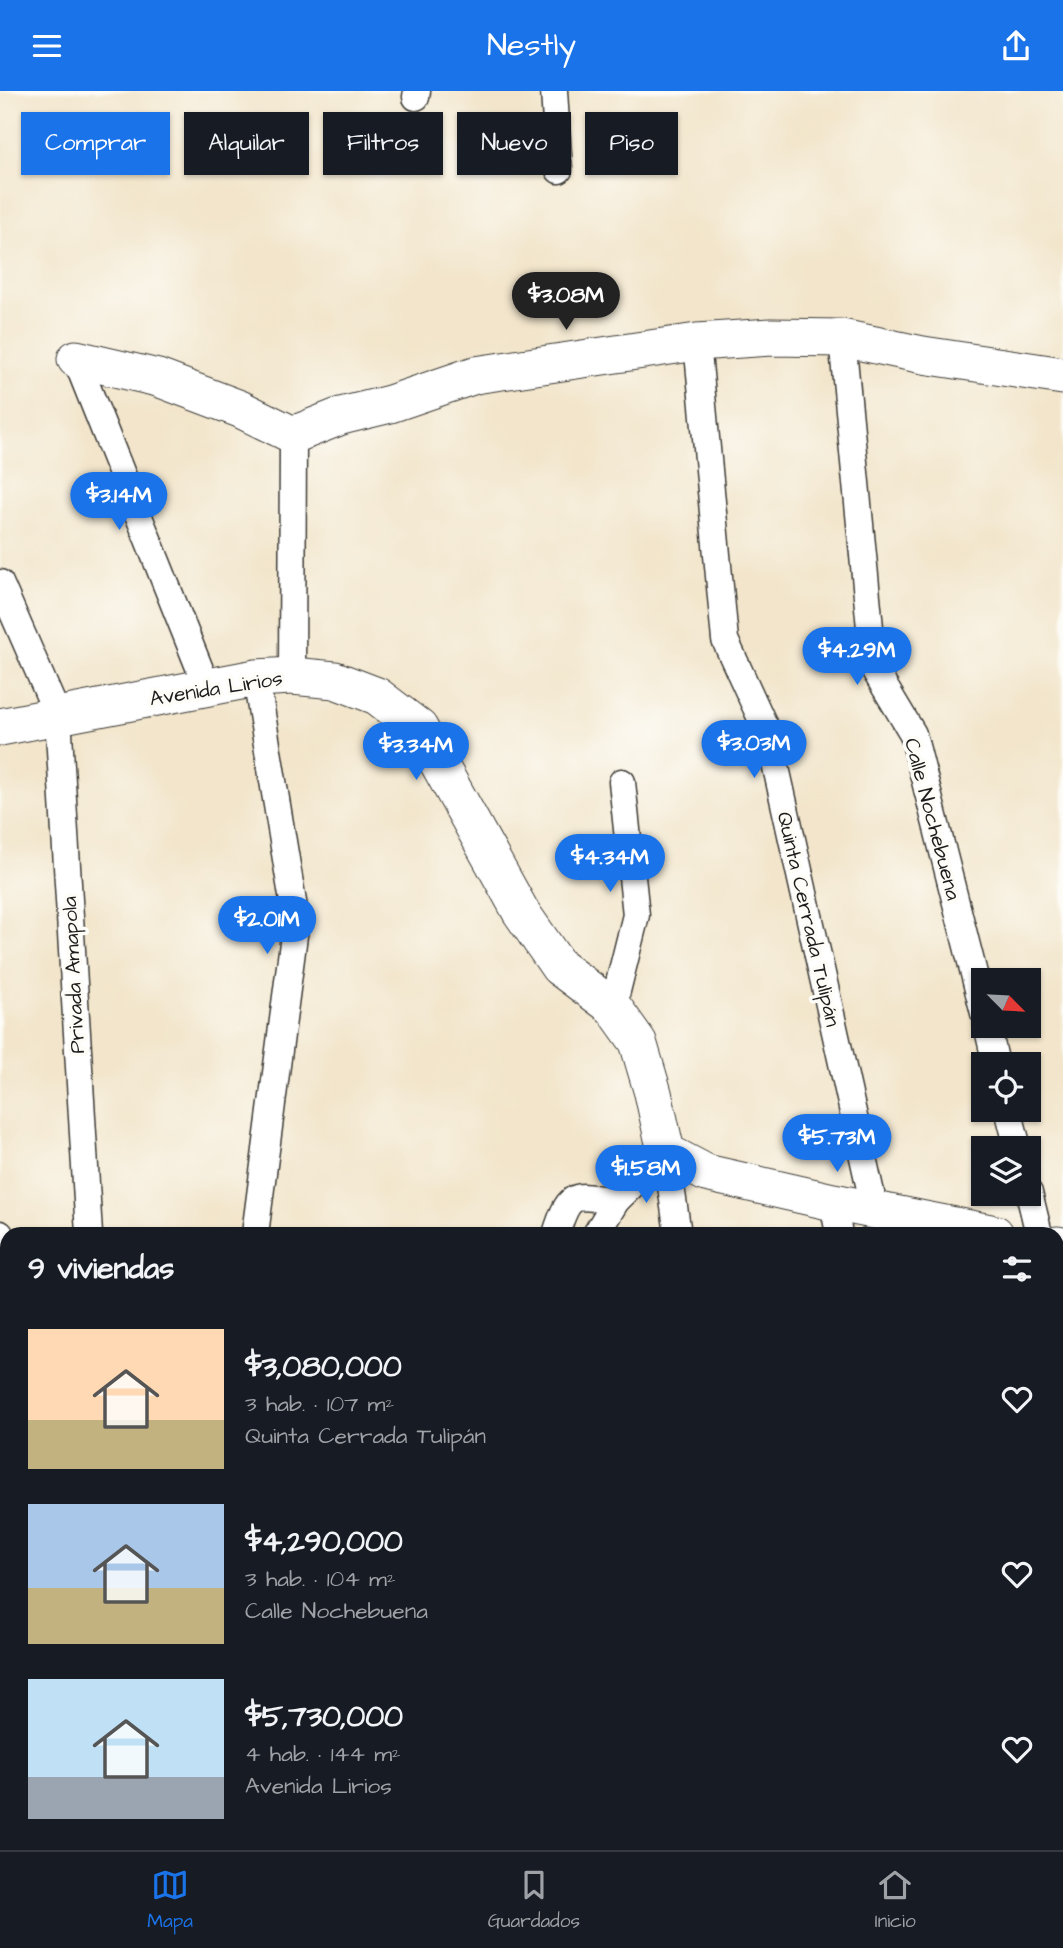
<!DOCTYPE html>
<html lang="es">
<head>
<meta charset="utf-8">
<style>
	body { margin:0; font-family:"Architects Daughter",sans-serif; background:#20242c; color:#f1f3f6; height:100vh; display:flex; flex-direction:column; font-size:26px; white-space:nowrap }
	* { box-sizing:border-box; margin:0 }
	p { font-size:23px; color:#9ea1a6 }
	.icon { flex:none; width:38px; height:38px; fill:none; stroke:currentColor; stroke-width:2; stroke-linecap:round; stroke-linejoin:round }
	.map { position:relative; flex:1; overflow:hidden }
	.drawer { position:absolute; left:0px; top:1136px; width:1064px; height:625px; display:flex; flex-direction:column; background:#171b24; border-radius:21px 21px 0 0; box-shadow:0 2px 5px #0004 }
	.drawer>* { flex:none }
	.guide { position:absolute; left:21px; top:21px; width:700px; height:63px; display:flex; gap:14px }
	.needle { width:46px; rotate:114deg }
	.controls { position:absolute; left:971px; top:877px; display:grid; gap:14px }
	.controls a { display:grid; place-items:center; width:70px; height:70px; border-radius:0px; background:#171b24; box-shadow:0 2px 5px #0004; font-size:35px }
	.price { position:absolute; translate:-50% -60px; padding:0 16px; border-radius:24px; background:#1a73e8; color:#fff; font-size:23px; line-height:46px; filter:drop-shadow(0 2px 4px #0008) }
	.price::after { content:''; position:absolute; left:50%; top:42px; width:21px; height:16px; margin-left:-10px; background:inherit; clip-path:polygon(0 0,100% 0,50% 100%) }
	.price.current { background:#222; color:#fff }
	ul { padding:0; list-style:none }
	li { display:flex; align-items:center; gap:21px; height:175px; padding:0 28px }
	li span { display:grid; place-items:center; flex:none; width:196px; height:140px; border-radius:0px; color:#555 }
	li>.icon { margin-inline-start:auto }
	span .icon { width:84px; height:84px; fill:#fffc; stroke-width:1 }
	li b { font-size:30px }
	h2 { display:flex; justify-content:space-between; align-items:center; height:84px; padding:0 28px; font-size:30px }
	.pill { padding:0 24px; border-radius:0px; background:#171b24; box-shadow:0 2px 5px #0004; font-size:24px; line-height:63px }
	.pill.current { background:#1a73e8; color:#fff }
	header { display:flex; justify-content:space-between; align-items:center; height:91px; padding:0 28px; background:#1a73e8; color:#fff; font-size:32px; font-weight:600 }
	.tab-bar { display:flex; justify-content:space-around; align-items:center; height:98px; border-top:2px solid #363941; background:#171b24; font-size:19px; color:#9ea1a6 }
	.tab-bar a { display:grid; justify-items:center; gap:4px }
	.tab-bar .current { color:#1a73e8 }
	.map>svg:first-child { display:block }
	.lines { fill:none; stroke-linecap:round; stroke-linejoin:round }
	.minor-casing { stroke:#3c3a36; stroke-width:29 }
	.secondary-casing { stroke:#3c3a36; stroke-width:39 }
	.minor { stroke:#fff; stroke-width:26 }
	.secondary { stroke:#fff; stroke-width:37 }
	.labels { text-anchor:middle; stroke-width:7; stroke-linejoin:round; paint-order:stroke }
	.street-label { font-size:21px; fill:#1c1c1c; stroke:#fdfcf7 }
</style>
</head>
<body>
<header><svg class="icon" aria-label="menu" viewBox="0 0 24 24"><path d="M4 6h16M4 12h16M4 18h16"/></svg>Nestly<svg class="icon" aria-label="share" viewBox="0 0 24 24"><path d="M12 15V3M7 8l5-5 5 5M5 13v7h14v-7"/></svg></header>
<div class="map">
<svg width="1063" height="1759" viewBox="0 0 1063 1759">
	<rect width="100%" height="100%" fill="#fdfcf7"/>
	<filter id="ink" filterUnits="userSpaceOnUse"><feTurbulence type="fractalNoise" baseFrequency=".0143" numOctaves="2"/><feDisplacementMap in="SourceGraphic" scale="14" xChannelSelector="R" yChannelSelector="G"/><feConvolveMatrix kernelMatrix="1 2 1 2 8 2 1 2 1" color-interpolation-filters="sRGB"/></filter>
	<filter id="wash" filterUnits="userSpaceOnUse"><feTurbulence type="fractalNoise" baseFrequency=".00686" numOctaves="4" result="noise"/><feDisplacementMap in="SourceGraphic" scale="28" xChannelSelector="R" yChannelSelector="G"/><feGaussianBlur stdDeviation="1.57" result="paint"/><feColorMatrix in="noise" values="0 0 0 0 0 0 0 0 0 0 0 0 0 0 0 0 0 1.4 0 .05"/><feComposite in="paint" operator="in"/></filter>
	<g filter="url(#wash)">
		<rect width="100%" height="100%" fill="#f2e5cb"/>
	</g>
	<g filter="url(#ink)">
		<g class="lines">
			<defs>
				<g id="minor">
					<polyline points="554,0 559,79"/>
					<polyline points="416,6 417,0"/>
					<polyline points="842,247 874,578 913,643 984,922"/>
					<polyline points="697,251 725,549 769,645 875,1120"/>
					<polyline points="76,268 207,596"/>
					<polyline points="0,492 58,625 89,1143"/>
					<polyline points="292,585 293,344"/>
					<polyline points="613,916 636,824 622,691"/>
					<polyline points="987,934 996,973"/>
					<polyline points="1008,1018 1018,1057"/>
					<polyline points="666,1061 678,1143"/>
					<polyline points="1029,1102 1039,1143"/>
					<polyline points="833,1111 839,1143"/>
					<polyline points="0,1143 7,1276"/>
					<polyline points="255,1143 296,829 256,587"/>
					<path d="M556 1143C570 1099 573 1104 616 1110"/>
					<polyline points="596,1143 616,1110 666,1061"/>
					<polyline points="1057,1367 1063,1393"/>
					<polyline points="610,1754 610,1759"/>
					<polyline points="814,1754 814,1759"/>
					<polyline points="196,1759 197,1754"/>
					<polyline points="295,1759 296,1754"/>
				</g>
				<g id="secondary">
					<polyline points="76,268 158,287 240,318 293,344 341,325 390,313 475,284 697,251 771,246 842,247 923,264 1063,285"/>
					<polyline points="0,636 256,587 292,585 335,589 377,605 419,637 521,821 559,876 613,916 638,951 653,1002 666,1061 706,1082 833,1111 995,1143"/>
					<polyline points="1057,1154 1063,1155"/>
				</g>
			</defs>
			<use href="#minor" class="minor-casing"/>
			<use href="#secondary" class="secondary-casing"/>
			<use href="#minor" class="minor"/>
			<use href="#secondary" class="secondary"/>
		</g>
	</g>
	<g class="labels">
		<g class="street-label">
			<text transform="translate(216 597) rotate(-9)" y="7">Avenida Lirios</text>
			<text transform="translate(933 728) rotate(75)" y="7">Calle Nochebuena</text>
			<text transform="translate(809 828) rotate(77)" y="7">Quinta Cerrada Tulipán</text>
			<text transform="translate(73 884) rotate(-93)" y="7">Privada Amapola</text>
		</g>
	</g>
</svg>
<div class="controls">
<a><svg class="needle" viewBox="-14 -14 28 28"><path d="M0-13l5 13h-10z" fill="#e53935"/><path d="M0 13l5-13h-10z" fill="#9ea1a6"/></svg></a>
<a><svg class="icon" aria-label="locate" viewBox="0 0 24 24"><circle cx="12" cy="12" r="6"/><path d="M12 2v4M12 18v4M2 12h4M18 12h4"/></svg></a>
<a><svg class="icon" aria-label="layers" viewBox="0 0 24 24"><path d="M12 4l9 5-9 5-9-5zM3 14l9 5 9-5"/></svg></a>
</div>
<b class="price current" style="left:566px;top:241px">$3.08M</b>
<b class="price" style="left:119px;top:441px">$3.14M</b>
<b class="price" style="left:857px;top:596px">$4.29M</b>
<b class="price" style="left:754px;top:689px">$3.03M</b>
<b class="price" style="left:416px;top:691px">$3.34M</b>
<b class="price" style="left:610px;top:803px">$4.34M</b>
<b class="price" style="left:267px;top:865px">$2.01M</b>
<b class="price" style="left:837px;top:1083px">$5.73M</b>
<b class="price" style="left:646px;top:1114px">$1.58M</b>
<div class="guide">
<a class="pill current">Comprar</a>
<a class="pill">Alquilar</a>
<a class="pill">Filtros</a>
<a class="pill">Nuevo</a>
<a class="pill">Piso</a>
</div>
<section class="drawer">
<h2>9 viviendas<svg class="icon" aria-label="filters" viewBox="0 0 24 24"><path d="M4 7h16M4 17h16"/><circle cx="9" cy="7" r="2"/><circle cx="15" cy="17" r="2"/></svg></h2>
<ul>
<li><span style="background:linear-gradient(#ffd9b3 65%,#c2b280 0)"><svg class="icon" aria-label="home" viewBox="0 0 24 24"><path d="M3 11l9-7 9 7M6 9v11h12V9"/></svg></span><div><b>$3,080,000</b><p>3 hab. · 107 m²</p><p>Quinta Cerrada Tulipán</p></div><svg class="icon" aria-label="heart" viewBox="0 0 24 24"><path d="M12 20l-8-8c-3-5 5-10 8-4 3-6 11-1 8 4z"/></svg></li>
<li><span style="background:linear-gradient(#a9c7e8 60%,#c2b280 0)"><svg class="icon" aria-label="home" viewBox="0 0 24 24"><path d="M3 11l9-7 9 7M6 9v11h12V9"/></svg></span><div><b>$4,290,000</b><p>3 hab. · 104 m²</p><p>Calle Nochebuena</p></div><svg class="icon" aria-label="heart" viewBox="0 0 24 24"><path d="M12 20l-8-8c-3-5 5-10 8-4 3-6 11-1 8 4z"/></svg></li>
<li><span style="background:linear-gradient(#bfe0f5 70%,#9aa5b1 0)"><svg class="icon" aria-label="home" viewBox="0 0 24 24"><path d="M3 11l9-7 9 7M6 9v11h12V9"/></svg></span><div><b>$5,730,000</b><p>4 hab. · 144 m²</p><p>Avenida Lirios</p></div><svg class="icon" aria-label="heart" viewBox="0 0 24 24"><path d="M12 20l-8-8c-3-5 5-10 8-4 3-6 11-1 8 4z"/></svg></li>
</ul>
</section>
</div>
<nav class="tab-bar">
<a class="current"><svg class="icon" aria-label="map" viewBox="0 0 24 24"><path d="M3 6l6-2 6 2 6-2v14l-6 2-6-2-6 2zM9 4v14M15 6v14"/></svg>Mapa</a>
<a><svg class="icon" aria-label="saved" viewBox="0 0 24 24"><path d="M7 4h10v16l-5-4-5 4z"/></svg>Guardados</a>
<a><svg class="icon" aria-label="home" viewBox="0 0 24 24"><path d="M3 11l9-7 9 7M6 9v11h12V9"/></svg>Inicio</a>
</nav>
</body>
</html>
